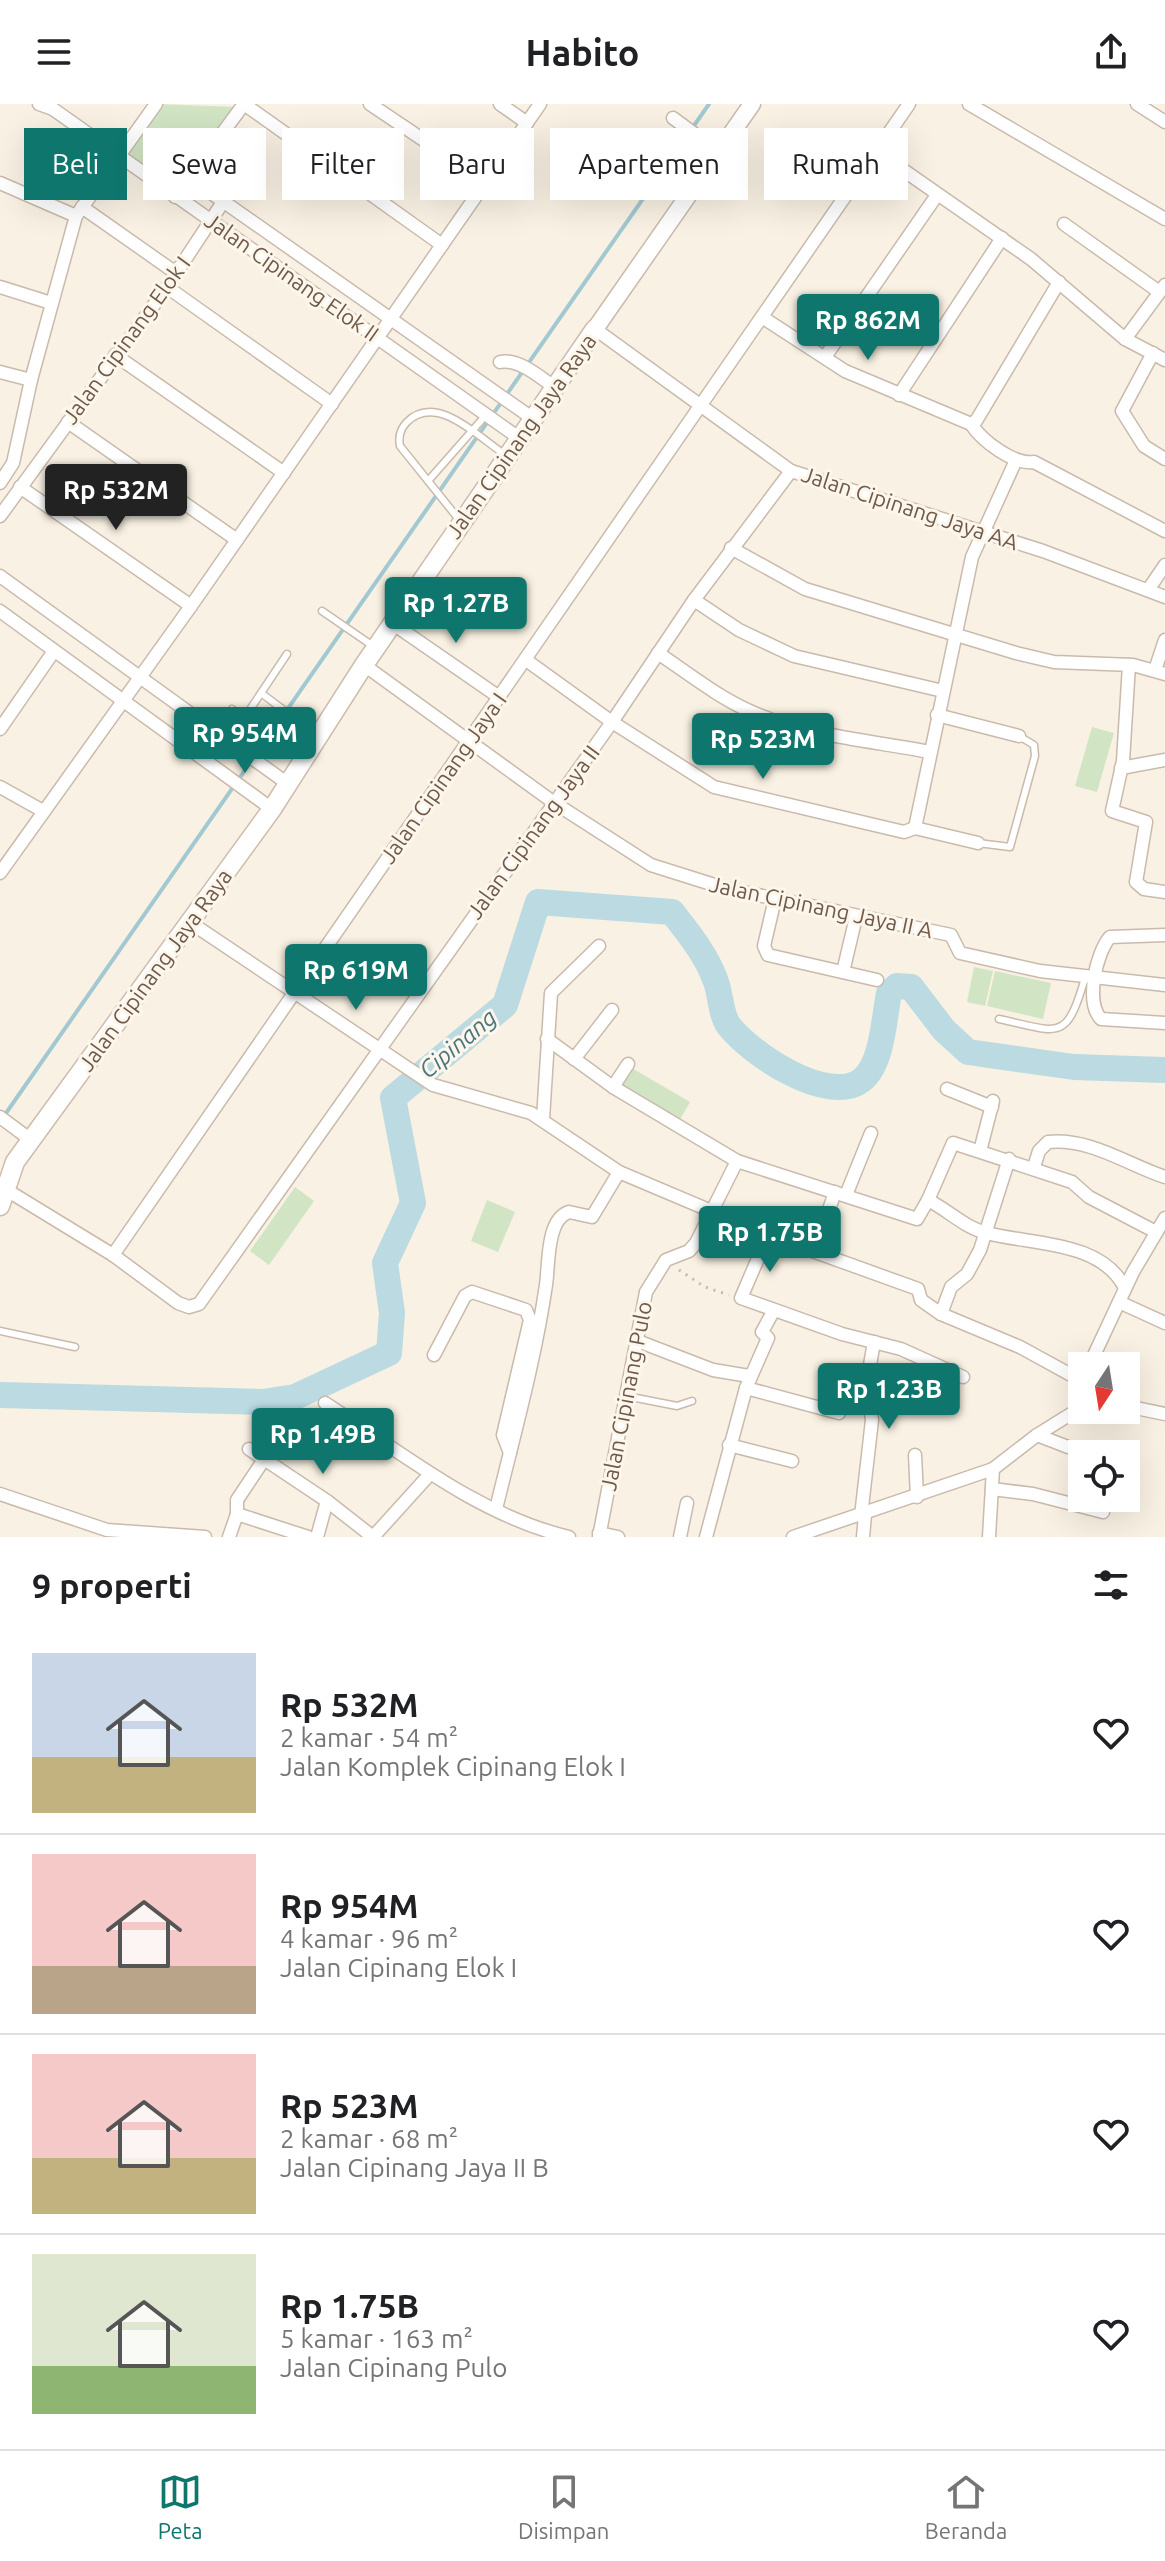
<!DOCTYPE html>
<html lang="id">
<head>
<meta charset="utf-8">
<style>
	body { margin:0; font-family:Ubuntu,sans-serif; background:#f6f6f6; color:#202124; height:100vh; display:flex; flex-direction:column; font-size:30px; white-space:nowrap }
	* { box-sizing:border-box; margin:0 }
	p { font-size:26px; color:#757577 }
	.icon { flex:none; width:44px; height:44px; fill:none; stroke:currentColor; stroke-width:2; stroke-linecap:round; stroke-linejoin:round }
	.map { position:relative; height:1433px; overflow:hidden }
	.details { display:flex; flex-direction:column; background:#fff; flex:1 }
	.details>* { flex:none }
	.top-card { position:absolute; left:24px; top:24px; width:1118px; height:72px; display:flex; gap:16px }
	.needle { width:52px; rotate:192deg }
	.controls { position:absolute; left:1068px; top:1248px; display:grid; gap:16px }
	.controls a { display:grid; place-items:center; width:72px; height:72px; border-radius:0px; background:#fff; box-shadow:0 8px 32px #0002; font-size:40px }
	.price { position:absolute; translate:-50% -68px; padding:0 18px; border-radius:8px; background:#0f766e; color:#fff; font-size:26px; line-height:52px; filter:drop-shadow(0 2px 4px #0008) }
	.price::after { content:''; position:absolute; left:50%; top:48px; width:24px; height:18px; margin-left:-12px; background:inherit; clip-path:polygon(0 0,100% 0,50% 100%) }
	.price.selected { background:#222; color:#fff }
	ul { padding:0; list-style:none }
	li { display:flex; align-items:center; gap:24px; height:200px; padding:0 32px }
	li+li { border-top:2px solid #e0e0e0 }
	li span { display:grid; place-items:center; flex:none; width:224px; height:160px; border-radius:0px; color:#555 }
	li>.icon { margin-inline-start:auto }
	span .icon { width:96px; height:96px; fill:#fffc; stroke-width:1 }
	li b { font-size:34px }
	h2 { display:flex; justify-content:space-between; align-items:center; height:96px; padding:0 32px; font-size:34px }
	.pill { padding:0 28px; border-radius:0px; background:#fff; box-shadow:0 8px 32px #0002; font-size:28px; line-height:72px }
	.pill.selected { background:#0f766e; color:#fff }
	header { display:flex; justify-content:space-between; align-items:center; height:104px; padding:0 32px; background:#fff; font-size:36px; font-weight:600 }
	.dock { display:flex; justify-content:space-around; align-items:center; height:112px; border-top:2px solid #e0e0e0; background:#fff; font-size:22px; color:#757577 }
	.dock a { display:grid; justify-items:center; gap:4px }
	.dock .selected { color:#0f766e }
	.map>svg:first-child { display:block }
	.green { fill:#d1e5c4 }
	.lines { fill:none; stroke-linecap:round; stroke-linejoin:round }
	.stream { stroke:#a2c8d1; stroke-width:4 }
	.river { stroke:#bbdae1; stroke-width:26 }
	.service-casing { stroke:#c9baac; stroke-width:9 }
	.minor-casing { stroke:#c9baac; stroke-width:15 }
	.tertiary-casing { stroke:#c9baac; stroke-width:19 }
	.secondary-casing { stroke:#cebcad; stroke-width:21 }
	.path { stroke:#d0b6a2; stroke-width:3; stroke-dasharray:2 6; stroke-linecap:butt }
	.service { stroke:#fff; stroke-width:6 }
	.minor { stroke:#fff; stroke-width:12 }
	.tertiary { stroke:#fff; stroke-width:16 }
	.secondary { stroke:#fff; stroke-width:18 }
	.labels { text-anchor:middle; stroke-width:6; stroke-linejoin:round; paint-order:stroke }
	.street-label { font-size:22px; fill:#6f5a4d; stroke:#fdf6ea }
	.water-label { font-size:24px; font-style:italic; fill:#497580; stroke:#fdf6ea }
</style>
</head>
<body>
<header><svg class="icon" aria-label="menu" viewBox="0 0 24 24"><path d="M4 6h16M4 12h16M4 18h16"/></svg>Habito<svg class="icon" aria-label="share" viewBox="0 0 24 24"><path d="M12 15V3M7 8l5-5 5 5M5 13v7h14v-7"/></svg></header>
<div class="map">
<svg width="1165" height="1433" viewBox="0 0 1165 1433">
	<rect width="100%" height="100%" fill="#f9f2e4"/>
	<g class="green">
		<polygon points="156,0 238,3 175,89 118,51"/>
		<polygon points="1092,623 1114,629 1097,688 1075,682"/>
		<polygon points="974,863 993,867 985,902 967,898"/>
		<polygon points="995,867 1051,879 1043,915 987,902"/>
		<polygon points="630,963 690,998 678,1019 618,983"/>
		<polygon points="295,1083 314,1097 269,1161 250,1147"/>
		<polygon points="487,1096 515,1108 498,1148 471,1137"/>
	</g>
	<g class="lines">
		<polyline class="stream" points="4,1012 709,0"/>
		<path class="river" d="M0 1291 263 1298 295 1293 389 1249 392 1209 385 1159 413 1099 393 994 505 901 538 798 672 808C689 830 705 849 715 875 721 889 720 910 729 922 751 950 828 1002 862 976 883 959 884 913 889 889L897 882 911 883 944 926 968 948 1074 963 1165 966"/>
		<defs>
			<g id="service">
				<polyline points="428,377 486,311"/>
				<path d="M461 418 400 342C398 332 400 325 407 318 437 288 479 334 507 352"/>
				<polyline points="322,507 373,542"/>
				<polyline points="287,550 261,589 317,631"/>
				<polyline points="232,605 245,613 261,589"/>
				<polyline points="978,739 1010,743 1035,652 1034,641 1019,632"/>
				<path d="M999 915C1060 928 1066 939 1085 874"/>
				<polyline points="0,1227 75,1243"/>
				<polyline points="626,1292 677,1302 692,1297"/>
			</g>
			<g id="minor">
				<polyline points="39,0 53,5 519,334"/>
				<polyline points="244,0 442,141"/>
				<polyline points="370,0 486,78"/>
				<polyline points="500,0 527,19"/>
				<polyline points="969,0 1165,115"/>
				<polyline points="1137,0 1165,18"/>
				<polyline points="673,14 719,48"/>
				<polyline points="876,47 1031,155 1125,235 1165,256"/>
				<polyline points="190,74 532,314"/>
				<polyline points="0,79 76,112"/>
				<polyline points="175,93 244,0"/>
				<polyline points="82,103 176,169"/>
				<polyline points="1064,120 1158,187"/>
				<polyline points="0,183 51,199"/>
				<polyline points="167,183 332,300"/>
				<polyline points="762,213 845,267 971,320"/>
				<polyline points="595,225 791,367 1043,447 1165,493"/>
				<polyline points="1125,235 1165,181"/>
				<polyline points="1153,249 1122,307 1144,342 1165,355"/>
				<polyline points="115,251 284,369"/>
				<polyline points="825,253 937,91"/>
				<path d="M500 258C518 254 540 273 554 283"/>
				<polyline points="0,268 31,276"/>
				<polyline points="899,291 1002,134"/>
				<polyline points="68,318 237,436"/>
				<path d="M971 320C982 337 1014 361 1034 358L1165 427"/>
				<polyline points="971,320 976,317 1059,178"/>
				<polyline points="0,379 13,359 31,276 76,112 156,0"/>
				<polyline points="20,383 191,502"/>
				<polyline points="0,412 167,183 223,98"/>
				<polyline points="731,444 805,485 1016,549 1054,558 1133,561 1165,570"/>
				<polyline points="0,472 288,680"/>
				<polyline points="1148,486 1165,461"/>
				<polyline points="694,496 739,526 794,552 943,587"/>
				<polyline points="0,507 272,705"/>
				<polyline points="392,519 499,593"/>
				<path d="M658 549C689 570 719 594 754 609 808 632 873 637 930 648"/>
				<polyline points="526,556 612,618 714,683 904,728 915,724"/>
				<polyline points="364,561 553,698 651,761 724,784 951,831 960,849 1040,867 1165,881"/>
				<polyline points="1129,561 1123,657 1112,707 1146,718 1136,778 1144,785 1165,788"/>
				<polyline points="1155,566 1165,536"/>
				<polyline points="937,611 1019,632"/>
				<polyline points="0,625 54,547"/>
				<polyline points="1121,664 1165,656"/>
				<polyline points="0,683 43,707"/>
				<polyline points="915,724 972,453 1016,356"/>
				<polyline points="915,724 978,739"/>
				<polyline points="0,769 191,502 540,0"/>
				<polyline points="775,795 764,842 768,851 877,876"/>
				<polyline points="191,819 433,981 531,1009 619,1068 768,1131 918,1185 921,1196 941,1210 1020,1243 1082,1277"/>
				<path d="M1165 831 1110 833C1096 849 1085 898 1101 915L1165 919"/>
				<polyline points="843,868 856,813"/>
				<path d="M547 935 613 983 737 1057 917 1115 928 1096C948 1106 965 1124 987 1129 1031 1141 1101 1136 1125 1184"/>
				<polyline points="574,955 612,906"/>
				<polyline points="613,983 628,960"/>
				<polyline points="947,985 992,1003"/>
				<polyline points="0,1013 31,1036"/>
				<polyline points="543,1015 551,889 599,842"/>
				<polyline points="980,1047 993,997"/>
				<path d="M1034 1063 1039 1047 1048 1038C1091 1034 1126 1060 1165 1073"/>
				<polyline points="5,1085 113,1151 178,1199 189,1203 199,1200 612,618 694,496 791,367"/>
				<polyline points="846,1091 871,1029"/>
				<polyline points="928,1096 953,1039 1072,1078 1089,1093 1156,1128"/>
				<polyline points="768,1131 741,1194 842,1230 901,1245 963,1273"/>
				<polyline points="815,1147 835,1088"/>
				<polyline points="113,1151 909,0"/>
				<polyline points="1119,1198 1165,1219"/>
				<polyline points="941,1210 951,1183 967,1170 980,1146 1009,1055"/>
				<polyline points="635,1236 713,1266 749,1272"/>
				<polyline points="434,1251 465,1192 472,1188 526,1206 530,1216 503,1331 510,1349"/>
				<polyline points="1089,1262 1133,1168 1165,1114"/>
				<polyline points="746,1284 839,1309"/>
				<path d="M325 1299C401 1348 479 1412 569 1433"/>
				<polyline points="1126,1302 1165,1310"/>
				<polyline points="1037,1331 1068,1343"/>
				<polyline points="729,1341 792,1357"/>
				<polyline points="249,1345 327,1397 317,1433"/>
				<polyline points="915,1351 917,1393"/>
				<polyline points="992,1385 1033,1390 1103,1408"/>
				<polyline points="0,1390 107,1426 205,1433"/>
				<polyline points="327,1397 373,1433 430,1370"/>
				<path d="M496 1405C514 1331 535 1256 546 1181 549 1162 546 1115 569 1108L592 1113 619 1068"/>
				<polyline points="237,1410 237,1396 265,1354"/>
				<polyline points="861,1412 872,1316 867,1278 874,1238"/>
				<polyline points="599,1429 618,1433"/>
				<polyline points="229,1433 237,1410 308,1433"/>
				<polyline points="599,1433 646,1188 666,1156 689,1147 696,1139 737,1057"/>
				<polyline points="680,1433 687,1399"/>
				<polyline points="706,1433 746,1284 768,1234 762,1228 774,1206"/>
				<polyline points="793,1433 993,1365"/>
				<polyline points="863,1433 865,1411"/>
				<polyline points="989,1433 993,1365 1037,1331 1082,1303"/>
			</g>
			<polyline id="tertiary" points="595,225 752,0"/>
			<polyline id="secondary" points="0,1102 15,1058 272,705 364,561 595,225"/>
		</defs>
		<use href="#service" class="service-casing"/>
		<use href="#minor" class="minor-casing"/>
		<use href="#tertiary" class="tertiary-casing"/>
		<use href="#secondary" class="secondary-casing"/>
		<polyline class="path" points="679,1166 705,1183 729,1191"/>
		<use href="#service" class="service"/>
		<use href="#minor" class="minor"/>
		<use href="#tertiary" class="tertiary"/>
		<use href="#secondary" class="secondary"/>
	</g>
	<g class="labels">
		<g class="street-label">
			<text transform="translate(292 173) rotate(35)" y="8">Jalan Cipinang Elok II</text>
			<text transform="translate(126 236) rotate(-54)" y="8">Jalan Cipinang Elok I</text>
			<text transform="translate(521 332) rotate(-55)" y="8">Jalan Cipinang Jaya Raya</text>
			<text transform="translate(910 404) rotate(18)" y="8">Jalan Cipinang Jaya AA</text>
			<text transform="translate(443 674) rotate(-55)" y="8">Jalan Cipinang Jaya I</text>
			<text transform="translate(533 728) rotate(-54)" y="8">Jalan Cipinang Jaya II</text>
			<text transform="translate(821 803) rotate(12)" y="8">Jalan Cipinang Jaya II A</text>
			<text transform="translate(155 866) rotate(-54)" y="8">Jalan Cipinang Jaya Raya</text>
			<text transform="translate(626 1292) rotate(-79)" y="8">Jalan Cipinang Pulo</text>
		</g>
		<g class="water-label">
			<text transform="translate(458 940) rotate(-40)" y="8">Cipinang</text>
		</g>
	</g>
</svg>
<div class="controls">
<a><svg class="needle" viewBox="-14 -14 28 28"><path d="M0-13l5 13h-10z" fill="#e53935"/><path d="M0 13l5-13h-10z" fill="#757577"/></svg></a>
<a><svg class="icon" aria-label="locate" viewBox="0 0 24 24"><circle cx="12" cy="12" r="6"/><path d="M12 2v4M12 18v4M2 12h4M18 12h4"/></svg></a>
</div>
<b class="price" style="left:868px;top:258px">Rp 862M</b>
<b class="price selected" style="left:116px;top:428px">Rp 532M</b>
<b class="price" style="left:456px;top:541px">Rp 1.27B</b>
<b class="price" style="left:245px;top:671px">Rp 954M</b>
<b class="price" style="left:763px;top:677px">Rp 523M</b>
<b class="price" style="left:356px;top:908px">Rp 619M</b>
<b class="price" style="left:770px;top:1170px">Rp 1.75B</b>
<b class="price" style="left:889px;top:1327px">Rp 1.23B</b>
<b class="price" style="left:323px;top:1372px">Rp 1.49B</b>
<div class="top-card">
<a class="pill selected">Beli</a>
<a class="pill">Sewa</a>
<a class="pill">Filter</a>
<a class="pill">Baru</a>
<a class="pill">Apartemen</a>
<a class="pill">Rumah</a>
</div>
</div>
<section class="details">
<h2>9 properti<svg class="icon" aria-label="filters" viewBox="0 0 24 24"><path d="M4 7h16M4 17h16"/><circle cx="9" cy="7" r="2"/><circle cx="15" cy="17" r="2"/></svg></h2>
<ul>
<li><span style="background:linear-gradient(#c9d6e8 65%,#c2b280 0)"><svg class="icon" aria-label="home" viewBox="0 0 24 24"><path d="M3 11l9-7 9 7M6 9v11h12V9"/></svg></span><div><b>Rp 532M</b><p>2 kamar · 54 m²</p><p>Jalan Komplek Cipinang Elok I</p></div><svg class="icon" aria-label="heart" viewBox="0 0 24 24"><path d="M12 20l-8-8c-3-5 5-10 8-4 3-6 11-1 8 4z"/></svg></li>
<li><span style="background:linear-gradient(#f6c9c9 70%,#b9a48a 0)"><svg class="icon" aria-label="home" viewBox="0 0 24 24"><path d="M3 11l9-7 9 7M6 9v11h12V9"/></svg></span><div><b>Rp 954M</b><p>4 kamar · 96 m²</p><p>Jalan Cipinang Elok I</p></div><svg class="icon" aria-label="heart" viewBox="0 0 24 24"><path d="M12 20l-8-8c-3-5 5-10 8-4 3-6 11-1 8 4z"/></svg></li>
<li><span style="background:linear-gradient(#f6c9c9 65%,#c2b280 0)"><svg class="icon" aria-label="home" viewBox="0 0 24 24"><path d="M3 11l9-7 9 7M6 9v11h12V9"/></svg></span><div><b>Rp 523M</b><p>2 kamar · 68 m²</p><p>Jalan Cipinang Jaya II B</p></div><svg class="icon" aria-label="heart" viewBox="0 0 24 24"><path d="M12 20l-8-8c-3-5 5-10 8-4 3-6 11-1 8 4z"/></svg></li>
<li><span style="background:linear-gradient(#dfe7d0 70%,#8fb573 0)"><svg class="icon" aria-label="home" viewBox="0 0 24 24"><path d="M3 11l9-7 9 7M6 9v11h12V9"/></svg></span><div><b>Rp 1.75B</b><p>5 kamar · 163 m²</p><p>Jalan Cipinang Pulo</p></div><svg class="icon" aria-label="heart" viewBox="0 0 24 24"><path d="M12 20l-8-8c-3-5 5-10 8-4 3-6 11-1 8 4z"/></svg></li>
</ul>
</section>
<nav class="dock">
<a class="selected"><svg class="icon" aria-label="map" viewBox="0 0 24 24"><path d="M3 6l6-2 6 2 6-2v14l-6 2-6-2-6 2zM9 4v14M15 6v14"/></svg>Peta</a>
<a><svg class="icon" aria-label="saved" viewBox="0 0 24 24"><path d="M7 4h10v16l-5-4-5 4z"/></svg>Disimpan</a>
<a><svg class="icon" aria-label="home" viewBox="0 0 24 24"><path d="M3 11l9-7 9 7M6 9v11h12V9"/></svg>Beranda</a>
</nav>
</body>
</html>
